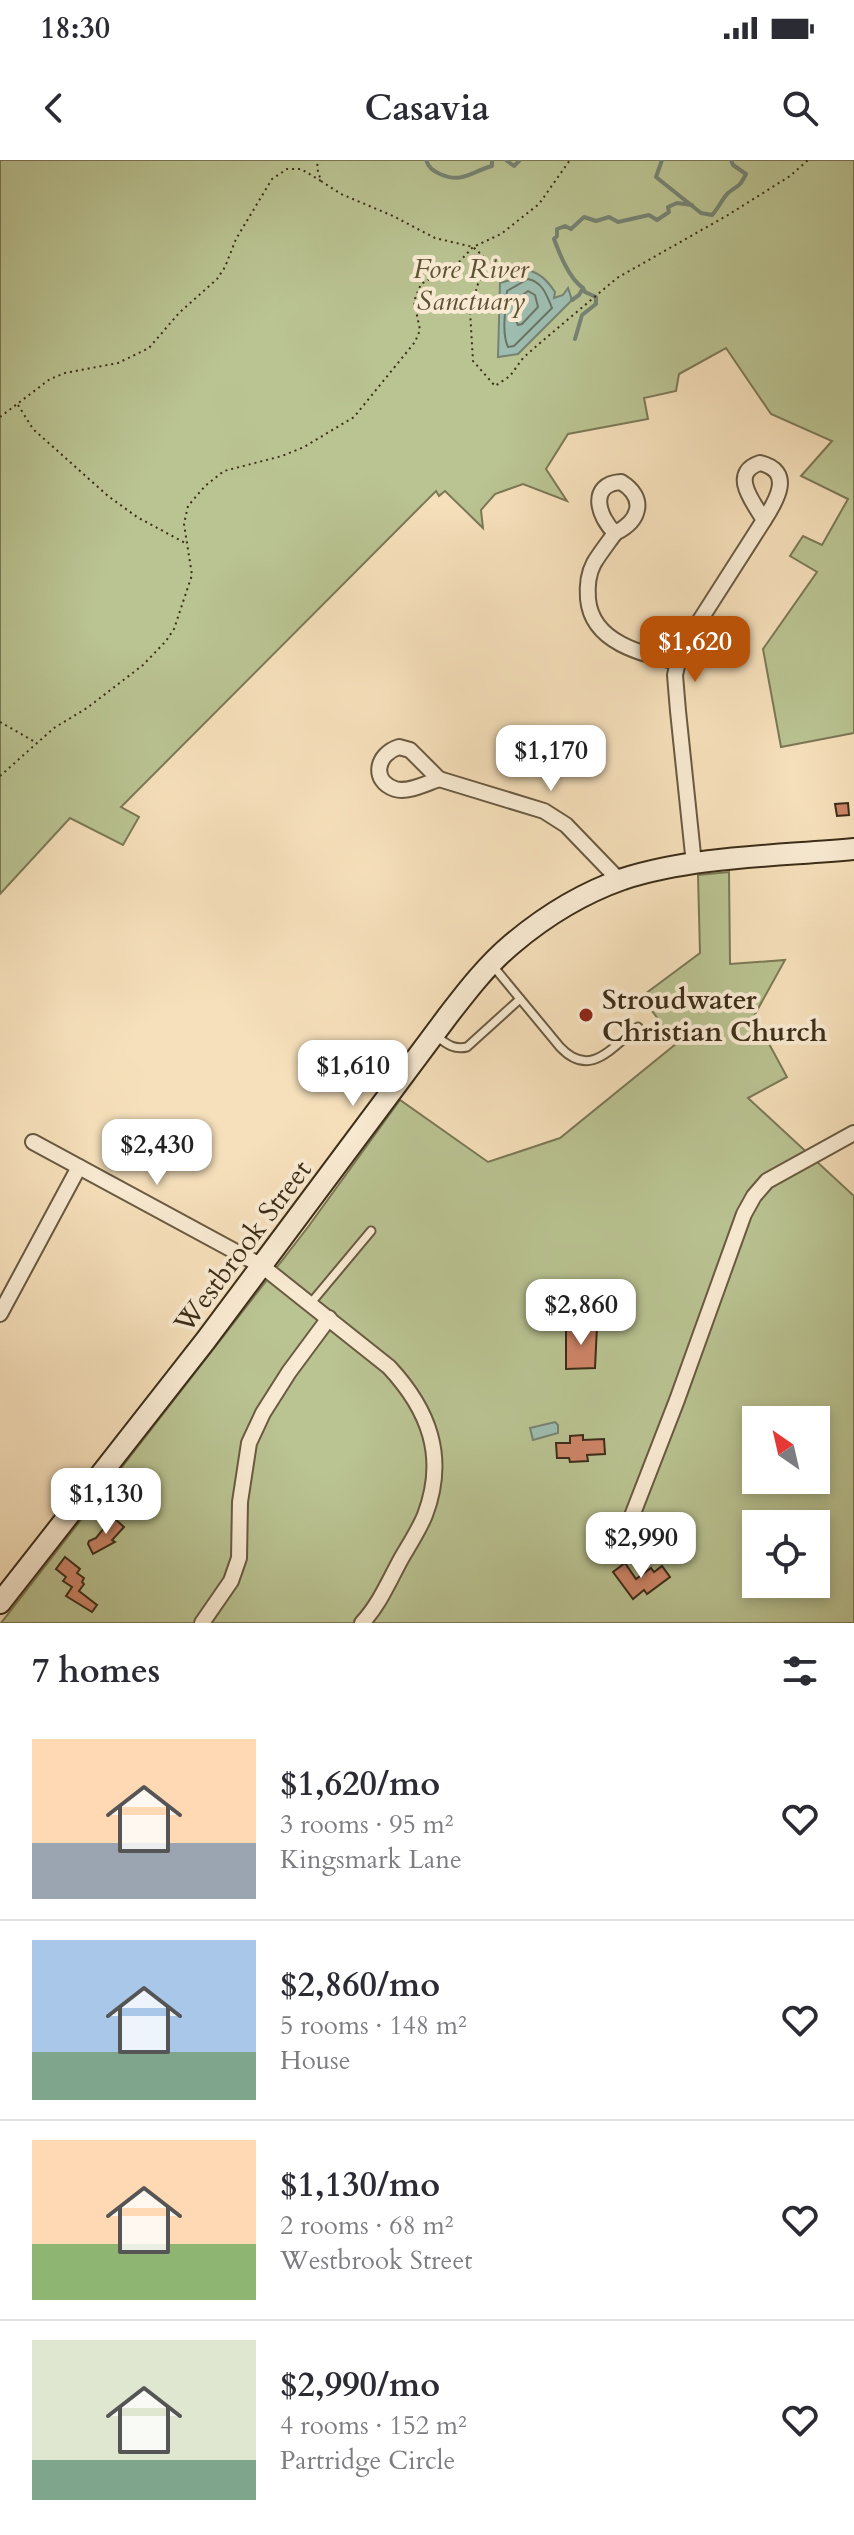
<!DOCTYPE html>
<html lang="en">
<head>
<meta charset="utf-8">
<style>
	body { margin:0; font-family:Cardo,serif; background:#f7f7f7; color:#2b2b33; height:100vh; display:flex; flex-direction:column; font-size:30px; white-space:nowrap }
	* { box-sizing:border-box; margin:0 }
	p { font-size:26px; color:#7c7c81 }
	.icon { flex:none; width:44px; height:44px; fill:none; stroke:currentColor; stroke-width:2; stroke-linecap:round; stroke-linejoin:round }
	.map { position:relative; height:1463px; overflow:hidden }
	.sheet { display:flex; flex-direction:column; background:#fff; flex:1 }
	.sheet>* { flex:none }
	.needle { width:52px; rotate:326deg }
	.controls { position:absolute; left:742px; top:1246px; display:grid; gap:16px }
	.controls a { display:grid; place-items:center; width:88px; height:88px; border-radius:0px; background:#fff; box-shadow:0 4px 12px #0003; font-size:40px }
	.price { position:absolute; translate:-50% -68px; padding:0 18px; border-radius:16px; background:#fff; color:#222; font-size:26px; line-height:52px; filter:drop-shadow(0 2px 4px #0008) }
	.price::after { content:''; position:absolute; left:50%; top:48px; width:24px; height:18px; margin-left:-12px; background:inherit; clip-path:polygon(0 0,100% 0,50% 100%) }
	.price.current { background:#b45309; color:#fff }
	ul { padding:0; list-style:none }
	li { display:flex; align-items:center; gap:24px; height:200px; padding:0 32px }
	li+li { border-top:2px solid #e1e1e2 }
	li span { display:grid; place-items:center; flex:none; width:224px; height:160px; border-radius:0px; color:#555 }
	li>.icon { margin-inline-start:auto }
	span .icon { width:96px; height:96px; fill:#fffc; stroke-width:1 }
	li b { font-size:34px }
	h2 { display:flex; justify-content:space-between; align-items:center; height:96px; padding:0 32px; font-size:34px }
	.status { display:flex; justify-content:space-between; align-items:center; height:56px; padding:0 40px; background:#fff; direction:ltr }
	.status svg { height:22px; fill:currentColor }
	header { display:flex; justify-content:space-between; align-items:center; height:104px; padding:0 32px; background:#fff; font-size:36px; font-weight:800 }
	.map>svg:first-child { display:block }
	.green { fill:#bac392; stroke:#7b7855; stroke-width:2; fill-rule:evenodd }
	.water { fill:#9dbdb0; stroke:#768373; stroke-width:2 }
	.lines { fill:none; stroke-linecap:round; stroke-linejoin:round }
	.shore { stroke:#6c7564; stroke-width:2 }
	.stream { stroke:#768373; stroke-width:4 }
	.building { fill:#ce8568; stroke:#3c2d18; stroke-width:2 }
	.lane-casing { stroke:#6a5a41; stroke-width:11 }
	.street-casing { stroke:#6a5a41; stroke-width:18 }
	.secondary-casing { stroke:#3c2d18; stroke-width:24 }
	.path { stroke:#3c2d18; stroke-width:2; stroke-dasharray:2 4; stroke-linecap:butt }
	.lane { stroke:#f9ebd3; stroke-width:7 }
	.street { stroke:#f9ebd3; stroke-width:14 }
	.secondary { stroke:#f9ebd3; stroke-width:20 }
	.poi-dot { fill:#8f2418; stroke:#f9ebd3; stroke-width:3 }
	.labels { text-anchor:middle; stroke-width:8; stroke-linejoin:round; paint-order:stroke }
	.park-label { font-size:28px; font-style:italic; fill:#5c5236; stroke:#f9ebd3 }
	.poi-label { font-size:28px; font-weight:bold; fill:#3c2d18; stroke:#f9ebd3; text-anchor:start }
	.street-label { font-size:28px; fill:#3c2d18; stroke:#f9ebd3 }
</style>
</head>
<body>
<div class="status"><b>18:30</b><svg viewBox="0 0 49 12"><path d="M0 12V9h3v3zM5 12V6h3v6zM10 12V3h3v9zM15 12V0h3v12zM26 1h20v11H26zM47 4h2v5h-2z"/></svg></div>
<header><svg class="icon" aria-label="back" viewBox="0 0 24 24"><path d="M15 5l-7 7 7 7"/></svg>Casavia<svg class="icon" aria-label="search" viewBox="0 0 24 24"><circle cx="10" cy="10" r="6"/><path d="M15 15l6 6"/></svg></header>
<div class="map">
<svg width="854" height="1463" viewBox="0 0 854 1463">
	<rect width="100%" height="100%" fill="#f6e0bb"/>
	<filter id="stains"><feTurbulence type="fractalNoise" baseFrequency=".0025" numOctaves="4"/><feColorMatrix values="0 0 0 0 .2 0 0 0 0 .09 0 0 0 0 .02 0 0 0 .5 -.17"/></filter>
	<radialGradient id="worn" r=".72"><stop offset=".6" stop-color="#630" stop-opacity="0"/><stop offset="1" stop-color="#630" stop-opacity=".3"/></radialGradient>
	<g class="green">
		<polygon points="0,0 854,0 854,573 781,587 763,489 817,412 790,396 803,376 822,385 848,339 801,316 832,281 771,254 726,188 679,214 676,231 644,238 648,259 568,274 546,309 567,341 523,324 495,334 481,350 483,368 445,331 439,336 436,331 121,647 139,657 123,685 70,658 0,734"/>
		<path d="M729 712 730 804 785 800 754 856 787 917 748 938 854 1036V1463H1L308 1067 400 940 488 1002 560 978 677 883 641 837 700 793 698 715ZM756 1260H816V1320H756ZM756 1364H816V1424H756Z"/>
	</g>
	<g class="water">
		<path d="M527 110C540 113 547 120 555 132L554 138 563 135 568 128 572 140 518 194 498 197 500 123 514 119Z"/>
		<polygon points="555,1262 558,1265 558,1273 533,1280 530,1268"/>
	</g>
	<g class="lines">
		<g class="shore">
			<path d="M528 119C543 122 547 136 552 148L514 186 508 187C501 172 506 148 507 131Z"/>
			<polygon points="528,131 535,135 538,147 522,164 518,165 516,161 517,139"/>
		</g>
		<g class="stream">
			<path d="M426 0C429 8 432 10 440 14 462 24 470 12 492 6V0"/>
			<polyline points="506,0 514,6 520,0"/>
			<path d="M662 0 656 17 701 53 712 55C718 49 722 39 728 33 739 24 739 28 746 14L733 5 731 0"/>
			<path d="M572 140 579 135 583 128C569 118 560 95 554 79L557 76V69L565 66 571 69 584 57 596 61 609 57 618 62 649 55 657 60 669 52 668 47 677 43 692 45"/>
			<polyline points="575,179 582,155 596,144 596,137 585,132 583,128"/>
		</g>
	</g>
	<g class="building">
		<polygon points="848,643 849,655 837,656 835,644"/>
		<polygon points="597,1166 595,1208 566,1209 566,1167"/>
		<polygon points="583,1275 583,1280 604,1279 605,1294 587,1295 588,1301 570,1302 569,1298 557,1298 556,1283 570,1283 570,1276"/>
		<polygon points="113,1357 124,1367 112,1380 115,1382 93,1394 88,1384 89,1381 96,1378"/>
		<polygon points="65,1397 80,1409 77,1413 84,1418 82,1422 84,1424 79,1431 97,1445 92,1452 66,1436 72,1427 63,1421 66,1417 56,1409"/>
		<polygon points="625,1403 636,1419 651,1408 654,1412 662,1406 670,1417 647,1434 644,1430 633,1439 613,1412"/>
	</g>
	<g class="lines">
		<defs>
			<g id="lane">
				<path d="M493 806 560 887C590 919 611 888 638 867"/>
				<path d="M436 876C447 884 453 890 467 887L520 839"/>
				<polyline points="310,1144 371,1071"/>
			</g>
			<g id="street">
				<path d="M760 303C794 311 777 340 764 360 753 342 729 313 760 303Z"/>
				<path d="M621 322C647 338 640 361 615 373 598 357 588 324 621 322Z"/>
				<path d="M615 373C608 383 600 393 594 403 588 414 587 427 588 439 592 483 642 494 678 502"/>
				<path d="M399 587 410 590 439 619C427 623 408 633 395 629 371 621 376 594 399 587Z"/>
				<polyline points="439,619 544,651 566,665 620,721"/>
				<polyline points="694,704 678,551 675,515 678,502 688,479 764,360"/>
				<path d="M33 982 262 1106 389 1207C429 1250 447 1297 425 1355 419 1370 409 1385 401 1399 389 1421 379 1445 362 1463"/>
				<polyline points="0,1154 79,1007"/>
				<polyline points="625,1374 677,1240 744,1054 754,1036 767,1021 854,973"/>
				<polyline points="202,1463 231,1421 239,1398 240,1342 249,1283 263,1253 289,1212 329,1158"/>
			</g>
			<path id="secondary" d="M0 1443 206 1180 447 857C467 831 487 805 512 784 544 757 583 733 623 719 694 696 780 696 854 689"/>
		</defs>
		<use href="#lane" class="lane-casing"/>
		<use href="#street" class="street-casing"/>
		<use href="#secondary" class="secondary-casing"/>
		<g class="path">
			<polyline points="321,21 341,34 393,56 435,78 473,87 483,96 486,108 478,124 470,151 473,201 495,226 510,216 523,198 540,183 617,118 728,55 790,16 808,0"/>
			<polyline points="18,245 33,269 108,336 137,357 187,384"/>
			<polyline points="0,257 50,219 65,213 118,203 149,188 179,153 217,119 225,107 236,79 272,19 287,9 301,9 321,21 317,8 318,0"/>
			<polyline points="0,562 37,583"/>
			<polyline points="0,616 54,568 87,548 143,505 166,481 174,469 192,415 184,364 188,346 205,326 224,311 282,296 304,287 354,257 415,182 420,170 414,141 421,124 460,101 473,87 501,74 539,44 570,0"/>
		</g>
		<use href="#lane" class="lane"/>
		<use href="#street" class="street"/>
		<use href="#secondary" class="secondary"/>
	</g>
	<circle class="poi-dot" cx="586" cy="855" r="8"/>
	<g class="labels">
		<g class="park-label">
			<text x="471" y="118">Fore River<tspan x="471" dy="32">Sanctuary</tspan></text>
		</g>
		<g class="poi-label">
			<text x="602" y="849">Stroudwater<tspan x="602" dy="32">Christian Church</tspan></text>
		</g>
		<g class="street-label">
			<text transform="translate(242 1086) rotate(-53)" y="10">Westbrook Street</text>
		</g>
	</g>
	<rect width="100%" height="100%" filter="url(#stains)"/>
	<rect width="100%" height="100%" fill="url(#worn)"/>
</svg>
<div class="controls">
<a><svg class="needle" viewBox="-14 -14 28 28"><path d="M0-13l5 13h-10z" fill="#e53935"/><path d="M0 13l5-13h-10z" fill="#7c7c81"/></svg></a>
<a><svg class="icon" aria-label="locate" viewBox="0 0 24 24"><circle cx="12" cy="12" r="6"/><path d="M12 2v4M12 18v4M2 12h4M18 12h4"/></svg></a>
</div>
<b class="price current" style="left:695px;top:524px">$1,620</b>
<b class="price" style="left:551px;top:633px">$1,170</b>
<b class="price" style="left:353px;top:948px">$1,610</b>
<b class="price" style="left:157px;top:1027px">$2,430</b>
<b class="price" style="left:581px;top:1187px">$2,860</b>
<b class="price" style="left:106px;top:1376px">$1,130</b>
<b class="price" style="left:641px;top:1420px">$2,990</b>
</div>
<section class="sheet">
<h2>7 homes<svg class="icon" aria-label="filters" viewBox="0 0 24 24"><path d="M4 7h16M4 17h16"/><circle cx="9" cy="7" r="2"/><circle cx="15" cy="17" r="2"/></svg></h2>
<ul>
<li><span style="background:linear-gradient(#ffd9b3 65%,#9aa5b1 0)"><svg class="icon" aria-label="home" viewBox="0 0 24 24"><path d="M3 11l9-7 9 7M6 9v11h12V9"/></svg></span><div><b>$1,620/mo</b><p>3 rooms · 95 m²</p><p>Kingsmark Lane</p></div><svg class="icon" aria-label="heart" viewBox="0 0 24 24"><path d="M12 20l-8-8c-3-5 5-10 8-4 3-6 11-1 8 4z"/></svg></li>
<li><span style="background:linear-gradient(#a9c7e8 70%,#7fa58c 0)"><svg class="icon" aria-label="home" viewBox="0 0 24 24"><path d="M3 11l9-7 9 7M6 9v11h12V9"/></svg></span><div><b>$2,860/mo</b><p>5 rooms · 148 m²</p><p>House</p></div><svg class="icon" aria-label="heart" viewBox="0 0 24 24"><path d="M12 20l-8-8c-3-5 5-10 8-4 3-6 11-1 8 4z"/></svg></li>
<li><span style="background:linear-gradient(#ffd9b3 65%,#8fb573 0)"><svg class="icon" aria-label="home" viewBox="0 0 24 24"><path d="M3 11l9-7 9 7M6 9v11h12V9"/></svg></span><div><b>$1,130/mo</b><p>2 rooms · 68 m²</p><p>Westbrook Street</p></div><svg class="icon" aria-label="heart" viewBox="0 0 24 24"><path d="M12 20l-8-8c-3-5 5-10 8-4 3-6 11-1 8 4z"/></svg></li>
<li><span style="background:linear-gradient(#dfe7d0 75%,#7fa58c 0)"><svg class="icon" aria-label="home" viewBox="0 0 24 24"><path d="M3 11l9-7 9 7M6 9v11h12V9"/></svg></span><div><b>$2,990/mo</b><p>4 rooms · 152 m²</p><p>Partridge Circle</p></div><svg class="icon" aria-label="heart" viewBox="0 0 24 24"><path d="M12 20l-8-8c-3-5 5-10 8-4 3-6 11-1 8 4z"/></svg></li>
</ul>
</section>
</body>
</html>
